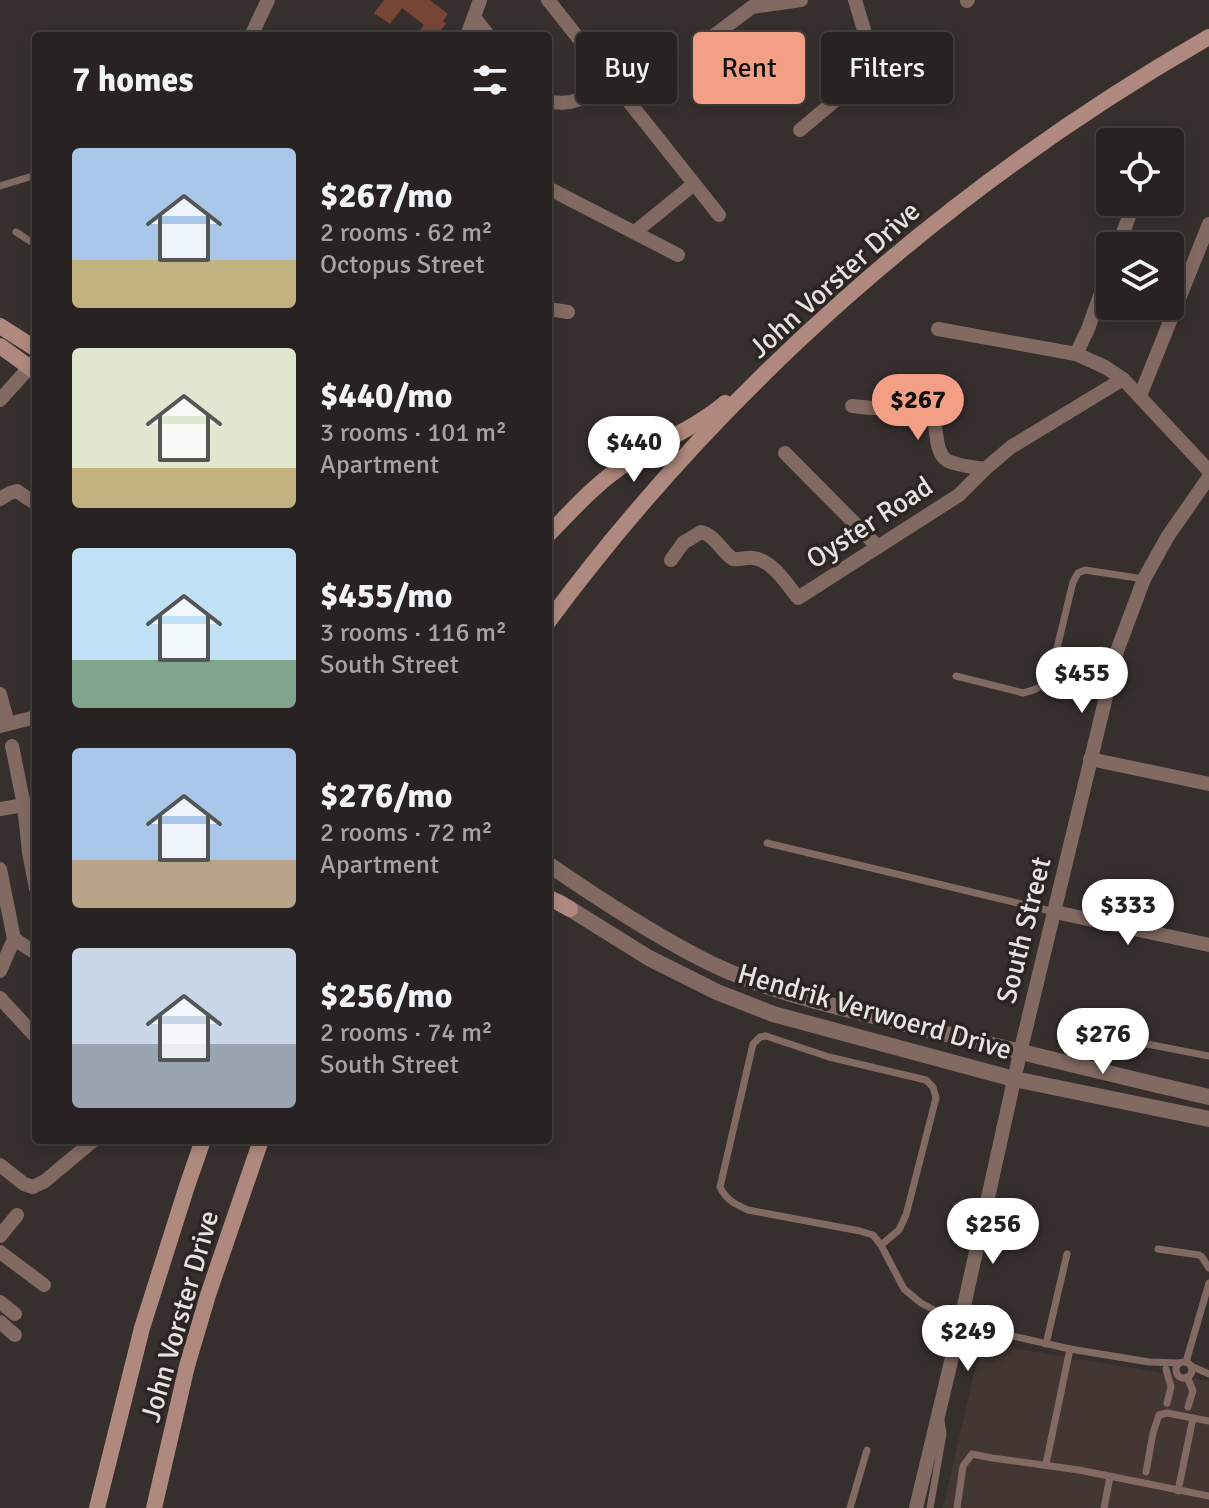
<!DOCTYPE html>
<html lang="en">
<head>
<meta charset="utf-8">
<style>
	body { margin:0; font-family:Signika,sans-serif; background:#342f2f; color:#f1f3f6; height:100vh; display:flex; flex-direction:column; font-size:30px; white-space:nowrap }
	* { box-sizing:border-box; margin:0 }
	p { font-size:26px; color:#a5a4a5 }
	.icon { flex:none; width:44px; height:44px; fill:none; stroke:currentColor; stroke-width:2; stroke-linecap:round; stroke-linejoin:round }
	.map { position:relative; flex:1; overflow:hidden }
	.drawer { position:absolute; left:32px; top:32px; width:520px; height:1112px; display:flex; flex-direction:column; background:#282322; border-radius:8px; box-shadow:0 4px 12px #0003,0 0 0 2px #444040 }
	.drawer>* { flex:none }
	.hud { position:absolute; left:576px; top:32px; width:512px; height:72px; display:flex; gap:16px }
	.fabs { position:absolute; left:1096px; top:128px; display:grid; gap:16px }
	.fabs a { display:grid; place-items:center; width:88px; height:88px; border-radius:8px; background:#282322; box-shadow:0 4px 12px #0003,0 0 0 2px #444040; font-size:40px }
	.price { position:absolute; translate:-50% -68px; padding:0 18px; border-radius:28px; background:#fff; color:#222; font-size:26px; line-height:52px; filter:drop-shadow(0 2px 4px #0008) }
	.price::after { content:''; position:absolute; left:50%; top:48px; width:24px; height:18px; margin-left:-12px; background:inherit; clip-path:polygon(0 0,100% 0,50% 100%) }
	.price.active { background:#f39f85; color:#111 }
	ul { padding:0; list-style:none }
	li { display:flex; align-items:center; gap:24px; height:200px; padding:0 40px }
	li span { display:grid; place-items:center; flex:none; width:224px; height:160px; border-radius:8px; color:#555 }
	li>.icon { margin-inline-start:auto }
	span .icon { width:96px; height:96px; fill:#fffc; stroke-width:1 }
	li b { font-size:34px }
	h2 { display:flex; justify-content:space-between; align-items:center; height:96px; padding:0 40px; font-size:34px }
	.chip { padding:0 28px; border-radius:8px; background:#282322; box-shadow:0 4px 12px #0003,0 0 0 2px #444040; font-size:28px; line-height:72px }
	.chip.active { background:#f39f85; color:#111 }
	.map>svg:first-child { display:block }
	.built { fill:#443632 }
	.building { fill:#774536 }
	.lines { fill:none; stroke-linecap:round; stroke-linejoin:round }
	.service { stroke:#826a62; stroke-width:7 }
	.minor { stroke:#826a62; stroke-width:14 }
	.tertiary { stroke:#826a62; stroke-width:16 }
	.secondary { stroke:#af897d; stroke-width:16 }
	.labels { text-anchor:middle; stroke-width:7; stroke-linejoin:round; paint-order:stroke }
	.street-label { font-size:28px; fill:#e8e3e1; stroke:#2c2523 }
</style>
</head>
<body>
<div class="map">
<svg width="1209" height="1508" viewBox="0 0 1209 1508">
	<rect width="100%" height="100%" fill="#362f2d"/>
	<polygon class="built" points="981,1343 1209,1381 1209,1508 943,1508"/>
	<polygon class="building" points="384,0 430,0 448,14 443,21 446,23 437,36 416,36 424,25 402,8 390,24 374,13"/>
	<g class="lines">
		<g class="service">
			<polyline points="0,186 36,175"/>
			<polyline points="16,232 36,245"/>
			<path d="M956 676 1023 693C1035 690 1043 687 1050 677L1073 582 1078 573 1085 570 1144 579"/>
			<polyline points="767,843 1055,912"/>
			<polyline points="1147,1044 1209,1056"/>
			<path d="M881 1245 899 1230 906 1215 936 1098 933 1087 926 1080 829 1057 766 1036 760 1037 753 1044 720 1187C726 1200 735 1204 748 1210L860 1231 873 1235 881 1245 904 1289 921 1303 960 1324 1070 1349 1149 1362 1179 1363"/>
			<polyline points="1158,1249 1199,1255 1202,1257 1209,1268"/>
			<polyline points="1046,1344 1067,1254"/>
			<polyline points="1186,1362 1209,1283"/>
			<circle cx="1184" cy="1370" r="8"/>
			<polyline points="1191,1366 1209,1374"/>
			<polyline points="1166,1369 1171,1387 1167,1403"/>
			<polyline points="1187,1377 1193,1391 1188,1407"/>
			<polyline points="1046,1464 1070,1349"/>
			<polyline points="1146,1472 1153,1433 1159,1415 1167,1413 1209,1421"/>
			<polyline points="1178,1491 1193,1418"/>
			<polyline points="850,1508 867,1450"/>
			<polyline points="930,1508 943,1434 941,1420"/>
			<polyline points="957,1508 963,1466 972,1454 992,1458 1079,1470 1209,1496"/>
			<polyline points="1104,1508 1110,1477"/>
		</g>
		<g class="minor">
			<polyline points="548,0 719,215"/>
			<polyline points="967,1 968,0"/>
			<polyline points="474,17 489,36"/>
			<polyline points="251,36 268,0"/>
			<polyline points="467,36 480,0"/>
			<polyline points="700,46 752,7 801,0"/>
			<path d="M548 101C577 108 587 94 609 78"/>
			<polyline points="800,130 875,67 855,0"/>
			<polyline points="548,188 678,255"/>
			<polyline points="635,232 694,184"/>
			<polyline points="1118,246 1130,214"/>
			<polyline points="548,309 568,312"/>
			<polyline points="938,329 1076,354 1105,367 1123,379 1209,471"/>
			<polyline points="1076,354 1088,329 1110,268"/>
			<polyline points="1140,396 1209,224"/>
			<polyline points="0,400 36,360"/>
			<path d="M852 406C862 407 873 409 883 408 894 407 908 401 920 402 943 406 929 451 948 461 959 466 974 467 985 469"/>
			<polyline points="785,453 878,547"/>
			<polyline points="0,499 10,493 17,491 36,504"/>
			<path d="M671 560 683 543 701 532C715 535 721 551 733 559 740 560 746 557 753 558 772 560 787 584 798 598L959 495 985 469 1011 447 1123 379"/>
			<polyline points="0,694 8,724"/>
			<polyline points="0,726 36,717"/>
			<polyline points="12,746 24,805 36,810"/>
			<polyline points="1090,759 1209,784"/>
			<polyline points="0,809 24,805 29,852 36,889"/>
			<polyline points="0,869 14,939 0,971"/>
			<polyline points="1055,912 1209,945"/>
			<polyline points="14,939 36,953"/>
			<polyline points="0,998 36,1037"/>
			<polyline points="0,1165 24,1184 33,1187 45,1181 94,1140"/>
			<polyline points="0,1236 17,1215"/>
			<polyline points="0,1252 44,1285"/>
			<polyline points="0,1302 15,1314"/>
			<polyline points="0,1322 15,1335"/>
			<polyline points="916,1508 960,1324 1020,1053 1117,651 1144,579 1168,536 1209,477"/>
		</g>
		<g class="tertiary">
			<path d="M548 864C596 897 646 930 698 957 764 992 840 1007 913 1026 1011 1050 1110 1074 1209 1097"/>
			<polyline points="559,902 649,958 717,992 773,1014 1014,1079 1209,1119"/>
		</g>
		<g class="secondary">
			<polyline points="0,326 36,349"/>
			<polyline points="0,346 36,372"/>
			<path d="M548 535C574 508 598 481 630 461 661 441 697 427 725 403"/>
			<path d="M548 622C724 384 953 184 1209 37"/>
			<polyline points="548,897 570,909"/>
			<polyline points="97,1508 142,1328 187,1186 203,1140"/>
			<polyline points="154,1508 187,1366 208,1295 261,1140"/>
		</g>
	</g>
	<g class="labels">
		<g class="street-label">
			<text transform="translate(834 279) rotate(-42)" y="10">John Vorster Drive</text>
			<text transform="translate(869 522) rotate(-33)" y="10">Oyster Road</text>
			<text transform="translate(1023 930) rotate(-76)" y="10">South Street</text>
			<text transform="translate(875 1011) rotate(16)" y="10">Hendrik Verwoerd Drive</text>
			<text transform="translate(179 1316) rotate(-74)" y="10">John Vorster Drive</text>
		</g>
	</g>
</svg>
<div class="fabs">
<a><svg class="icon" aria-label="locate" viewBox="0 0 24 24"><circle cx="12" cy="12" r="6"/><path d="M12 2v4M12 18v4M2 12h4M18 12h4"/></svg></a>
<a><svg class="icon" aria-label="layers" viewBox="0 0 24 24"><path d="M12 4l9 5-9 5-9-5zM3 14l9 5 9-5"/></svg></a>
</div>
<b class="price active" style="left:918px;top:442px">$267</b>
<b class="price" style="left:634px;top:484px">$440</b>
<b class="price" style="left:1082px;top:715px">$455</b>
<b class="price" style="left:1128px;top:947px">$333</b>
<b class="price" style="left:1103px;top:1076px">$276</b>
<b class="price" style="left:993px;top:1266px">$256</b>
<b class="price" style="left:968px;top:1373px">$249</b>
<div class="hud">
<a class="chip">Buy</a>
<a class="chip active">Rent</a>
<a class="chip">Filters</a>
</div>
<section class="drawer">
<h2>7 homes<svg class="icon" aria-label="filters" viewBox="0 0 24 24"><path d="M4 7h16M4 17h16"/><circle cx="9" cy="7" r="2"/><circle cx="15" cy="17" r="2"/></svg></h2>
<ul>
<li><span style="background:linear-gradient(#a9c7e8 70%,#c2b280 0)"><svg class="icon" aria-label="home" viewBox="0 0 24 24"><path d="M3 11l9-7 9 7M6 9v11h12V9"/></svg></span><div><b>$267/mo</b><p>2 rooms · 62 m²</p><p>Octopus Street</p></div></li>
<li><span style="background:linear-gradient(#dfe7d0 75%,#c2b280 0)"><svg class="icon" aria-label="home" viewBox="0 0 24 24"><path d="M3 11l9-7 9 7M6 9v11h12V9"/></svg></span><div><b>$440/mo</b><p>3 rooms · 101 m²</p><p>Apartment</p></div></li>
<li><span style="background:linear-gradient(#bfe0f5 70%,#7fa58c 0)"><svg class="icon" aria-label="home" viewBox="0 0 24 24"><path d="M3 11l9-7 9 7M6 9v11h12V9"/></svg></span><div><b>$455/mo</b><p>3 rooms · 116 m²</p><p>South Street</p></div></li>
<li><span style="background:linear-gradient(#a9c7e8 70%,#b9a48a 0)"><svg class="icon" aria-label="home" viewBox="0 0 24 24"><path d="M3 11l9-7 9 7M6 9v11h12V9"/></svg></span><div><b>$276/mo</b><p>2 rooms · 72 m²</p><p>Apartment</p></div></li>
<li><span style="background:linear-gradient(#c9d6e8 60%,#9aa5b1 0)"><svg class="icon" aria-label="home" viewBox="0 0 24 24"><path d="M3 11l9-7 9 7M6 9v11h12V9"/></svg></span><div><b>$256/mo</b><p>2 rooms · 74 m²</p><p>South Street</p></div></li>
</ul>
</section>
</div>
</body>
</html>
